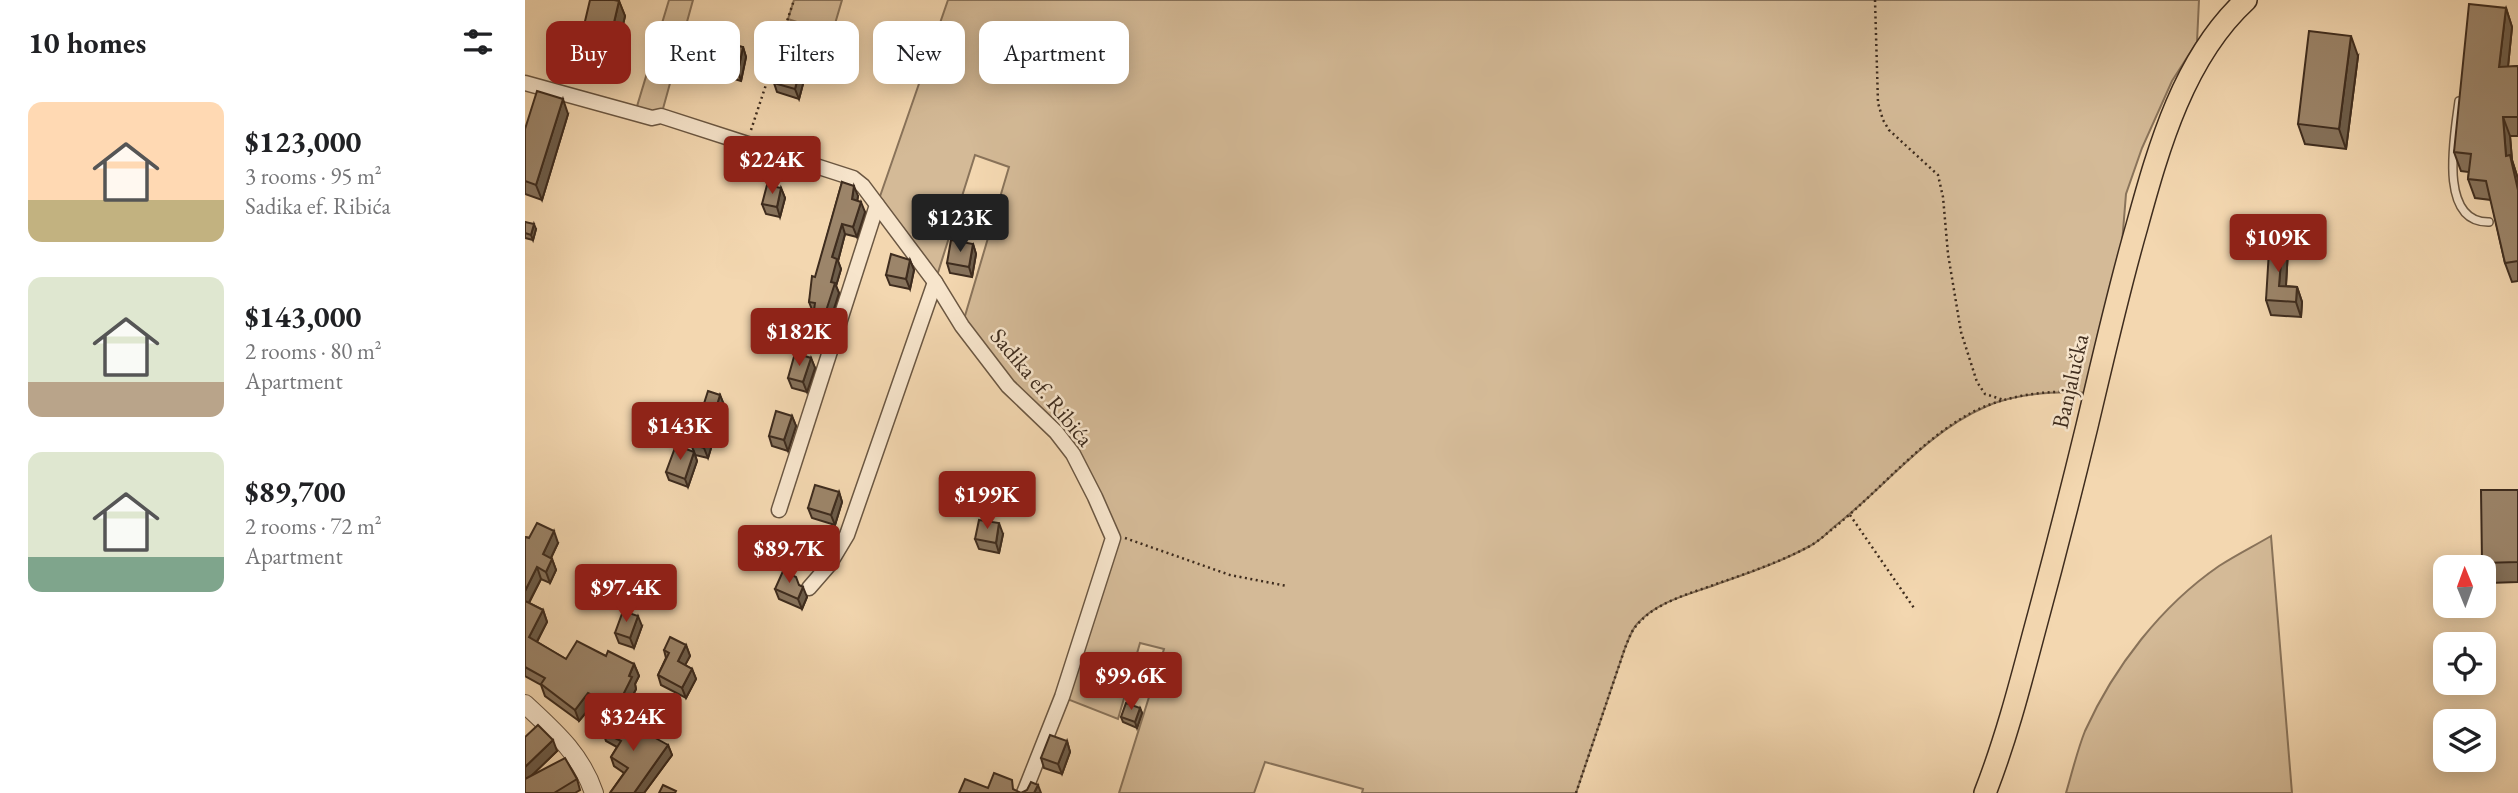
<!DOCTYPE html>
<html lang="en">
<head>
<meta charset="utf-8">
<style>
	body { margin:0; font-family:"EB Garamond",serif; background:#f6f6f6; color:#202124; height:100vh; display:flex; flex-direction:column; font-size:26px; white-space:nowrap }
	* { box-sizing:border-box; margin:0 }
	p { font-size:23px; color:#757577 }
	.icon { flex:none; width:38px; height:38px; fill:none; stroke:currentColor; stroke-width:2; stroke-linecap:round; stroke-linejoin:round }
	.map { position:relative; flex:1; overflow:hidden }
	.sheet { display:flex; flex-direction:column; background:#fff; width:525px }
	.sheet>* { flex:none }
	.hud { position:absolute; left:21px; top:21px; width:665px; height:63px; display:flex; gap:14px }
	.needle { width:46px; rotate:359deg }
	.controls { position:absolute; left:1908px; top:555px; display:grid; gap:14px }
	.controls a { display:grid; place-items:center; width:63px; height:63px; border-radius:14px; background:#fff; box-shadow:0 4px 18px #0003; font-size:35px }
	.price { position:absolute; translate:-50% -60px; padding:0 16px; border-radius:7px; background:#8f2418; color:#fff; font-size:23px; line-height:46px; filter:drop-shadow(0 2px 4px #0008) }
	.price::after { content:''; position:absolute; left:50%; top:42px; width:21px; height:16px; margin-left:-10px; background:inherit; clip-path:polygon(0 0,100% 0,50% 100%) }
	.price.current { background:#222; color:#fff }
	ul { padding:0; list-style:none }
	li { display:flex; align-items:center; gap:21px; height:175px; padding:0 28px }
	li span { display:grid; place-items:center; flex:none; width:196px; height:140px; border-radius:14px; color:#555 }
	li>.icon { margin-inline-start:auto }
	span .icon { width:84px; height:84px; fill:#fffc; stroke-width:1 }
	li b { font-size:30px }
	h2 { display:flex; justify-content:space-between; align-items:center; height:84px; padding:0 28px; font-size:30px }
	.pill { padding:0 24px; border-radius:14px; background:#fff; box-shadow:0 4px 18px #0003; font-size:24px; line-height:63px }
	.pill.current { background:#8f2418; color:#fff }
	main { display:flex; flex:1; min-height:0 }
	.map>svg:first-child { display:block }
	.green { fill:#d4ba97; stroke:#89735a; stroke-width:2 }
	.lines { fill:none; stroke-linecap:round; stroke-linejoin:round }
	.service-casing { stroke:#6b5742; stroke-width:10 }
	.minor-casing { stroke:#6b5742; stroke-width:17 }
	.tertiary-casing { stroke:#6b5742; stroke-width:20 }
	.primary-casing { stroke:#3e2c1e; stroke-width:24 }
	.path { stroke:#3e2c1e; stroke-width:2.5; stroke-dasharray:2 3.5; stroke-linecap:butt }
	.service { stroke:#f7e5cc; stroke-width:7 }
	.minor { stroke:#f7e5cc; stroke-width:14 }
	.tertiary { stroke:#f7e5cc; stroke-width:18 }
	.primary { stroke:#f3d7b0; stroke-width:21 }
	.wall { fill:#86725b; stroke:#3e2c1e; stroke-width:2 }
	.shaded-wall { fill:#6d5d4a; stroke:#3e2c1e; stroke-width:2 }
	.building { fill:#9c856a; stroke:#3e2c1e; stroke-width:2 }
	.labels { text-anchor:middle; stroke-width:5; stroke-linejoin:round; paint-order:stroke }
	.street-label { font-size:23px; fill:#3e2c1e; stroke:#f7e5cc }
</style>
</head>
<body>
<main>
<section class="sheet">
<h2>10 homes<svg class="icon" aria-label="filters" viewBox="0 0 24 24"><path d="M4 7h16M4 17h16"/><circle cx="9" cy="7" r="2"/><circle cx="15" cy="17" r="2"/></svg></h2>
<ul>
<li><span style="background:linear-gradient(#ffd9b3 70%,#c2b280 0)"><svg class="icon" aria-label="home" viewBox="0 0 24 24"><path d="M3 11l9-7 9 7M6 9v11h12V9"/></svg></span><div><b>$123,000</b><p>3 rooms · 95 m²</p><p>Sadika ef. Ribića</p></div></li>
<li><span style="background:linear-gradient(#dfe7d0 75%,#b9a48a 0)"><svg class="icon" aria-label="home" viewBox="0 0 24 24"><path d="M3 11l9-7 9 7M6 9v11h12V9"/></svg></span><div><b>$143,000</b><p>2 rooms · 80 m²</p><p>Apartment</p></div></li>
<li><span style="background:linear-gradient(#dfe7d0 75%,#7fa58c 0)"><svg class="icon" aria-label="home" viewBox="0 0 24 24"><path d="M3 11l9-7 9 7M6 9v11h12V9"/></svg></span><div><b>$89,700</b><p>2 rooms · 72 m²</p><p>Apartment</p></div></li>
</ul>
</section>
<div class="map">
<svg width="1993" height="793" viewBox="0 0 1993 793">
	<rect width="100%" height="100%" fill="#f3d7b0"/>
	<filter id="stains"><feTurbulence type="fractalNoise" baseFrequency=".00286" numOctaves="4"/><feColorMatrix values="0 0 0 0 .2 0 0 0 0 .09 0 0 0 0 .02 0 0 0 .5 -.17"/></filter>
	<radialGradient id="worn" r=".72"><stop offset=".6" stop-color="#630" stop-opacity="0"/><stop offset="1" stop-color="#630" stop-opacity=".3"/></radialGradient>
	<g class="green">
		<polygon points="144,0 168,0 136,116 110,113"/>
		<polygon points="269,0 317,0 307,34 263,19"/>
		<path d="M423 0H1674L1672 42 1647 81 1617 148 1601 194 1593 293 1570 393C1534 391 1493 392 1460 407 1402 432 1359 488 1310 526 1302 533 1295 541 1285 546 1254 563 1220 574 1187 586 1161 595 1130 603 1112 624 1106 631 1103 641 1100 648L1051 793H837L838 789 740 762 729 793H594L639 649 615 643 593 719 537 697 588 538 548 454 437 326 484 167 450 155 410 282 352 205Z"/>
		<path d="M1746 536 1767 793H1541C1547 773 1552 751 1560 731 1589 667 1636 606 1694 566 1711 555 1729 546 1746 536Z"/>
	</g>
	<g class="lines">
		<defs>
			<path id="service" d="M1934 101C1930 133 1912 223 1964 222"/>
			<g id="minor">
				<polyline points="0,83 127,118 136,116 328,178 338,186 410,282 437,326 483,386 531,432 548,454 570,497 588,538 537,697 499,793"/>
				<polyline points="254,510 352,205"/>
				<polyline points="284,588 304,565 322,535 410,282"/>
			</g>
			<path id="tertiary" d="M0 704C29 731 56 754 69 793"/>
			<path id="primary" d="M1460 793C1480 742 1494 689 1508 636 1527 566 1545 496 1562 426 1578 359 1593 292 1612 226 1634 146 1659 57 1721 0"/>
		</defs>
		<use href="#service" class="service-casing"/>
		<use href="#minor" class="minor-casing"/>
		<use href="#tertiary" class="tertiary-casing"/>
		<use href="#primary" class="primary-casing"/>
		<g class="path">
			<polyline points="1350,0 1353,103 1358,120 1364,130 1413,175 1418,197 1423,254 1436,332 1452,382 1460,394 1479,400"/>
			<polyline points="226,130 269,0"/>
			<polyline points="1325,515 1389,608"/>
			<polyline points="600,538 705,575 762,586"/>
			<path d="M1051 793 1100 648C1103 641 1106 631 1112 625 1131 602 1164 594 1191 584 1223 573 1255 562 1285 546 1294 541 1302 533 1310 527 1354 491 1395 441 1444 414 1474 397 1518 390 1552 392"/>
		</g>
		<use href="#service" class="service"/>
		<use href="#minor" class="minor"/>
		<use href="#tertiary" class="tertiary"/>
		<use href="#primary" class="primary"/>
	</g>
	<g class="wall">
		<polygon points="94,1 100,16 93,46 76,42 74,51 62,48 57,34"/>
		<polygon points="1981,8 1987,27 1983,67 1993,66 1993,136 1985,136 1987,160 1993,179 1993,281 1987,282 1980,263 1966,200 1950,198 1943,179 1944,172 1936,171 1929,152"/>
		<polygon points="183,36 184,40 218,47 221,57 216,81 164,66 160,56"/>
		<polygon points="283,40 287,50 274,99 252,92 249,83 267,52"/>
		<polygon points="1833,56 1821,149 1780,144 1773,124"/>
		<polygon points="327,60 322,80 306,77 303,66"/>
		<polygon points="43,114 17,200 0,194 0,129"/>
		<polygon points="317,182 333,196 332,201 340,212 332,237 320,234 313,261 316,269 311,286 314,293 305,321 293,320 290,313 288,312 284,302"/>
		<polygon points="256,188 260,198 255,217 241,214 237,204"/>
		<polygon points="0,222 11,229 8,240 0,238"/>
		<polygon points="1758,235 1763,250 1761,286 1772,287 1777,302 1776,317 1746,315 1741,300"/>
		<polygon points="448,244 451,254 447,277 425,273 422,263"/>
		<polygon points="385,260 389,270 385,289 365,285 361,275"/>
		<polygon points="286,358 290,368 282,392 267,388 263,378"/>
		<polygon points="195,395 199,405 183,458 170,455 166,444"/>
		<polygon points="267,416 271,426 263,451 247,446 244,436"/>
		<polygon points="169,452 172,461 163,487 144,480 141,472"/>
		<polygon points="1993,490 1993,582 1964,583 1957,563"/>
		<polygon points="314,492 317,502 310,525 287,518 283,508"/>
		<polygon points="478,534 474,553 454,549 450,539"/>
		<polygon points="0,537 33,543 26,558 27,559 31,570 25,583 16,579 4,603 18,610 22,622 12,642 41,659 81,656 109,664 114,676 110,684 111,689 96,719 68,704 54,721 20,696 16,685 0,676"/>
		<polygon points="274,585 282,597 277,609 254,599 250,589"/>
		<polygon points="117,626 109,648 94,643 90,633"/>
		<polygon points="161,645 165,656 160,665 167,669 171,679 161,698 136,685 133,675 141,658 139,650"/>
		<polygon points="615,708 617,713 612,728 598,722 596,717"/>
		<polygon points="78,732 143,745 147,755 119,793 85,793 99,773 89,766 86,757 92,747 81,741"/>
		<polygon points="0,737 32,751 7,775 52,779 55,790 50,793 0,793"/>
		<polygon points="542,741 545,752 537,774 519,768 516,758"/>
	</g>
	<g class="shaded-wall">
		<polygon points="94,1 100,16 93,46 87,31"/>
		<polygon points="1981,8 1987,27 1981,86 1974,67"/>
		<polygon points="71,27 76,42 74,51 69,36"/>
		<polygon points="1826,36 1833,56 1821,149 1814,129"/>
		<polygon points="283,40 287,50 274,99 270,89"/>
		<polygon points="218,47 221,57 216,81 213,71"/>
		<polygon points="323,50 327,60 322,80 318,70"/>
		<polygon points="38,99 43,114 17,200 11,185"/>
		<polygon points="1978,117 1985,136 1987,160 1993,179 1993,190 1981,156"/>
		<polygon points="329,186 333,196 331,209 327,199"/>
		<polygon points="256,188 260,198 255,217 252,207"/>
		<polygon points="336,202 340,212 332,237 328,227"/>
		<polygon points="9,224 11,229 8,240 6,235"/>
		<polygon points="317,224 320,234 313,261 316,269 311,286 314,293 305,321 301,311 306,282 307,257"/>
		<polygon points="1758,235 1763,250 1760,301 1754,286"/>
		<polygon points="448,244 451,254 447,277 444,267"/>
		<polygon points="385,260 389,270 385,289 381,279"/>
		<polygon points="1772,287 1777,302 1776,317 1771,302"/>
		<polygon points="286,358 290,368 282,392 278,382"/>
		<polygon points="195,395 199,405 183,458 179,448"/>
		<polygon points="267,416 271,426 263,451 259,440"/>
		<polygon points="169,452 172,461 163,487 160,479"/>
		<polygon points="314,492 317,502 310,525 306,515"/>
		<polygon points="474,523 478,534 474,553 471,543"/>
		<polygon points="29,531 33,543 22,566 18,554"/>
		<polygon points="27,559 31,570 25,583 21,572"/>
		<polygon points="12,567 16,579 0,610 0,591"/>
		<polygon points="278,587 282,597 277,609 273,599"/>
		<polygon points="18,610 22,622 8,649 4,637"/>
		<polygon points="113,616 117,626 109,648 105,638"/>
		<polygon points="161,645 165,656 157,671 153,661"/>
		<polygon points="109,664 114,676 110,684 111,689 96,719 92,707 104,676"/>
		<polygon points="167,669 171,679 161,698 157,688"/>
		<polygon points="63,693 68,704 54,721 50,710"/>
		<polygon points="615,708 617,713 612,728 610,722"/>
		<polygon points="28,740 32,751 0,782 0,767"/>
		<polygon points="542,741 545,752 537,774 533,764"/>
		<polygon points="143,745 147,755 119,793 109,793"/>
		<polygon points="513,785 516,793 509,793"/>
	</g>
	<g class="building">
		<polygon points="65,0 89,0 94,1 87,31 71,27 69,36 57,34"/>
		<polygon points="1944,4 1981,8 1974,67 1993,66 1993,117 1978,117 1981,156 1985,155 1993,190 1993,261 1980,263 1961,181 1943,179 1946,154 1929,152"/>
		<polygon points="1784,31 1826,36 1814,129 1773,124"/>
		<polygon points="167,32 183,36 182,40 218,47 213,71 160,56"/>
		<polygon points="272,36 283,40 270,89 249,83 259,49 267,52"/>
		<polygon points="307,46 323,50 318,70 303,66"/>
		<polygon points="12,91 38,99 11,185 0,181 0,129"/>
		<polygon points="317,182 329,186 327,199 336,202 328,227 317,224 307,257 312,259 306,282 310,283 301,311 289,310 290,303 284,302 287,276 290,277"/>
		<polygon points="242,185 256,188 252,207 237,204"/>
		<polygon points="0,222 9,224 6,235 0,233"/>
		<polygon points="1745,234 1758,235 1754,286 1772,287 1771,302 1741,300"/>
		<polygon points="426,240 448,244 444,267 422,263"/>
		<polygon points="366,254 385,260 381,279 361,275"/>
		<polygon points="270,353 286,358 278,382 263,378"/>
		<polygon points="183,391 195,395 179,448 166,444"/>
		<polygon points="251,411 267,416 259,440 244,436"/>
		<polygon points="151,445 169,452 160,479 141,472"/>
		<polygon points="290,485 314,492 306,515 283,508"/>
		<polygon points="1956,490 1993,490 1993,562 1957,563"/>
		<polygon points="454,520 474,523 471,543 450,539"/>
		<polygon points="12,523 29,531 18,554 27,559 21,572 12,567 0,591 0,537 4,538"/>
		<polygon points="258,571 271,577 274,585 278,587 273,599 250,589"/>
		<polygon points="0,601 18,610 4,637 41,659 52,641 81,656 83,651 109,664 104,676 107,677 92,707 63,693 50,710 16,684 20,678 0,667"/>
		<polygon points="98,611 113,616 105,638 90,633"/>
		<polygon points="145,637 161,645 153,661 167,669 157,688 133,675 144,653 139,650"/>
		<polygon points="601,703 615,708 610,722 596,717"/>
		<polygon points="87,714 143,745 109,793 85,793 103,768 86,757 96,741 78,732"/>
		<polygon points="13,725 28,740 0,767 0,737"/>
		<polygon points="525,735 542,741 533,764 516,758"/>
		<polygon points="40,758 52,779 29,793 0,793 0,779"/>
		<polygon points="469,773 487,780 488,789 496,793 502,790 506,782 513,785 509,793 434,793 440,779 463,788"/>
		<polygon points="138,785 151,791 150,793 134,793"/>
	</g>
	<g class="labels">
		<g class="street-label">
			<text transform="translate(1545 381) rotate(-77)" y="8">Banjalučka</text>
			<text transform="translate(517 387) rotate(50)" y="8">Sadika ef. Ribića</text>
		</g>
	</g>
	<rect width="100%" height="100%" filter="url(#stains)"/>
	<rect width="100%" height="100%" fill="url(#worn)"/>
</svg>
<div class="controls">
<a><svg class="needle" viewBox="-14 -14 28 28"><path d="M0-13l5 13h-10z" fill="#e53935"/><path d="M0 13l5-13h-10z" fill="#757577"/></svg></a>
<a><svg class="icon" aria-label="locate" viewBox="0 0 24 24"><circle cx="12" cy="12" r="6"/><path d="M12 2v4M12 18v4M2 12h4M18 12h4"/></svg></a>
<a><svg class="icon" aria-label="layers" viewBox="0 0 24 24"><path d="M12 4l9 5-9 5-9-5zM3 14l9 5 9-5"/></svg></a>
</div>
<b class="price" style="left:247px;top:196px">$224K</b>
<b class="price current" style="left:435px;top:254px">$123K</b>
<b class="price" style="left:1753px;top:274px">$109K</b>
<b class="price" style="left:274px;top:368px">$182K</b>
<b class="price" style="left:155px;top:462px">$143K</b>
<b class="price" style="left:462px;top:531px">$199K</b>
<b class="price" style="left:264px;top:585px">$89.7K</b>
<b class="price" style="left:101px;top:624px">$97.4K</b>
<b class="price" style="left:606px;top:712px">$99.6K</b>
<b class="price" style="left:108px;top:753px">$324K</b>
<div class="hud">
<a class="pill current">Buy</a>
<a class="pill">Rent</a>
<a class="pill">Filters</a>
<a class="pill">New</a>
<a class="pill">Apartment</a>
</div>
</div>
</main>
</body>
</html>
